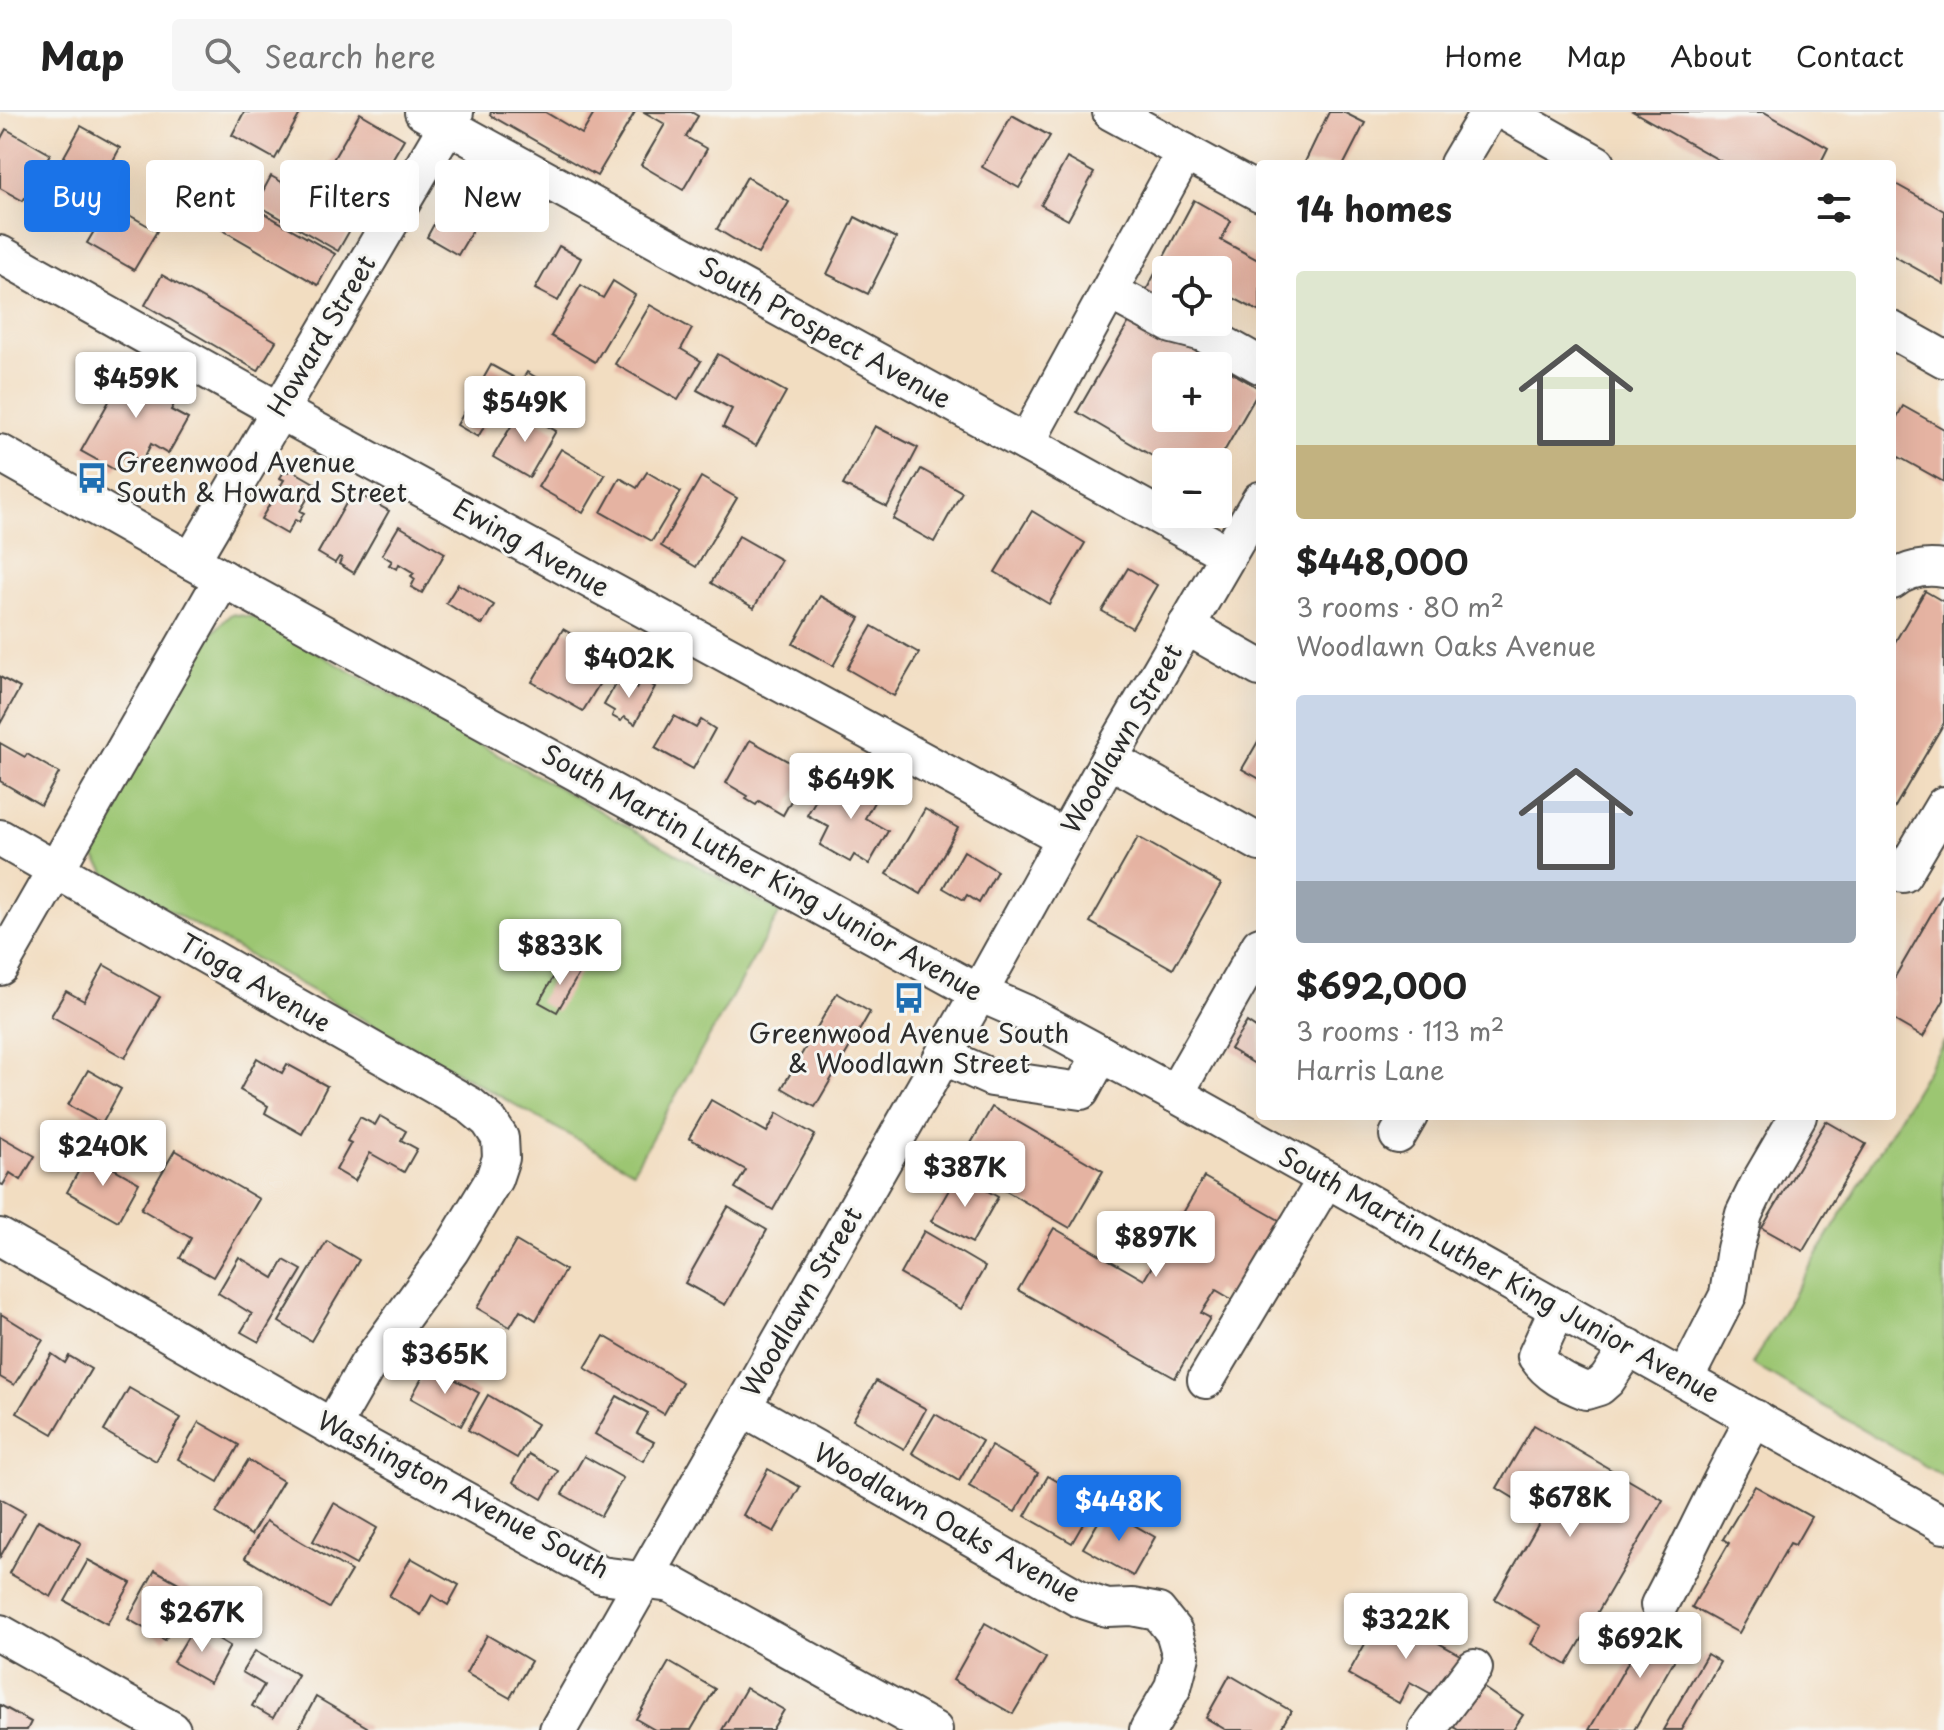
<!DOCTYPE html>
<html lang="en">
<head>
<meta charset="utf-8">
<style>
	body { margin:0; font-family:"Playpen Sans",sans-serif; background:#f6f6f6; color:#222; height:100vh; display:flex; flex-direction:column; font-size:30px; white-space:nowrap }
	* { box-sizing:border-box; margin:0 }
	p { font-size:26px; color:#767676 }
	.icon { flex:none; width:44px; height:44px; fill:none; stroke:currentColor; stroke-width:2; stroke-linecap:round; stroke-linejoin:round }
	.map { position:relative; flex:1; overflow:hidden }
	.details { position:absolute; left:1256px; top:48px; width:640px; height:960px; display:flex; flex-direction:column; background:#fff; border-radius:8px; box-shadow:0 8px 32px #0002 }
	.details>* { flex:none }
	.top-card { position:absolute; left:24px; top:48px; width:760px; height:72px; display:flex; gap:16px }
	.controls { position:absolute; left:1152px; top:144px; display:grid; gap:16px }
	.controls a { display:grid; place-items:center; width:80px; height:80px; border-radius:8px; background:#fff; box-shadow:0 8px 32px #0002; font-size:40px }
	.price { position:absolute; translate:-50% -68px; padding:0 18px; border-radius:8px; background:#fff; color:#222; font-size:26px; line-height:52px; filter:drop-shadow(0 2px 4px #0008) }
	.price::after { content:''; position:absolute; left:50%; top:48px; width:24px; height:18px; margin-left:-12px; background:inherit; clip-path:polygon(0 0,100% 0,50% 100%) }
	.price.selected { background:#1a73e8; color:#fff }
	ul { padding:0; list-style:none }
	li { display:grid; align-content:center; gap:16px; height:424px; padding:0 40px }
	li span { display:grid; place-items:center; height:248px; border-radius:8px; color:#555 }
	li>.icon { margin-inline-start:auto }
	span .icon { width:144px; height:144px; fill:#fffc; stroke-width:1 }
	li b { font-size:34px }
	h2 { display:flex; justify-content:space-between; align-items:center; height:96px; padding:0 40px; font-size:34px }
	.chip { padding:0 28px; border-radius:8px; background:#fff; box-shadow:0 8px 32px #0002; font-size:28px; line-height:72px }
	.chip.selected { background:#1a73e8; color:#fff }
	header { display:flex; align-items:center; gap:48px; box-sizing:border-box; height:112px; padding:0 40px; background:#fff; border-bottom:2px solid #e0e0e0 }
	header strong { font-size:38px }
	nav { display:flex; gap:44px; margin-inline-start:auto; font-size:28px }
	.search { width:560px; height:72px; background:#f6f6f6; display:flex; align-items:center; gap:20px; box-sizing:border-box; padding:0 28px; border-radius:8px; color:#767676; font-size:30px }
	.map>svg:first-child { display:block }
	.green { fill:#9cc672; stroke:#64784e; stroke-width:2 }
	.building { fill:#e5b3a2; fill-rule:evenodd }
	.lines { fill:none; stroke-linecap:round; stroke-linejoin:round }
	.minor-casing { stroke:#494642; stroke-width:40 }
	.minor { stroke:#fff; stroke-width:36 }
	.labels { text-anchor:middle; stroke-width:6; stroke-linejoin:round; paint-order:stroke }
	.street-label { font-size:26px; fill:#2b2b2b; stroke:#f6f6f2 }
	.poi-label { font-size:26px; fill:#2b2b2b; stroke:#f6f6f2; text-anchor:start }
</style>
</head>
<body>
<header>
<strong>Map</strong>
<div class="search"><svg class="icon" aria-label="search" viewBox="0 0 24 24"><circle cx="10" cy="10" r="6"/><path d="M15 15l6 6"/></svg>Search here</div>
<nav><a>Home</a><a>Map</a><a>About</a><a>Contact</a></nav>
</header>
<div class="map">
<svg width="1944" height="1618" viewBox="0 0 1944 1618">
	<rect width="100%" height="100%" fill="#f6f6f2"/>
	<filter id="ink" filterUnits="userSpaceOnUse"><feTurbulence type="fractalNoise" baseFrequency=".0125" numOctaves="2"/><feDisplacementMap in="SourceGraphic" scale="16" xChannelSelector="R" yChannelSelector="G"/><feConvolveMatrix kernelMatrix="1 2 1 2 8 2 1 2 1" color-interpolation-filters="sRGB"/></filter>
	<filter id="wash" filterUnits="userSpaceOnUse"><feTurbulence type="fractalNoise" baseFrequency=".006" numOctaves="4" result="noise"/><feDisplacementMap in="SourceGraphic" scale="32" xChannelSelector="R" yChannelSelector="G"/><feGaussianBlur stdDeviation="1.8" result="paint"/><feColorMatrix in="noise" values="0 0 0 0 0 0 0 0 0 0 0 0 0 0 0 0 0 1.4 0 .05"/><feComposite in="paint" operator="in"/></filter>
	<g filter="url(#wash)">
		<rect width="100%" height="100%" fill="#f2ddc1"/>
		<g class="green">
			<polygon points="231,502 253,505 780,800 633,1059 108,764 91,740 105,705 213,520"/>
			<polygon points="1944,930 1944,1365 1752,1252"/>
		</g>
		<g id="blocks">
			<g class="building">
				<polygon points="244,0 301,0 275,47 232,23"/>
				<polygon points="491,0 545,0 582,22 595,0 635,0 597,64 490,3"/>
				<polygon points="644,0 691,0 698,4 686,25 707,37 683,78 641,53 665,12"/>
				<polygon points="1329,0 1343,0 1365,11 1344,52 1304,52"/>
				<polygon points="1634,0 1764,0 1828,36 1820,52 1726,52"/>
				<polygon points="360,1 404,27 371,84 327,58"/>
				<polygon points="1012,3 1050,24 1019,76 982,55"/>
				<polygon points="81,14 120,36 76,115 37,93"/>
				<polygon points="6,17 50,42 23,89 0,76 0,28"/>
				<polygon points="1067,46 1094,61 1068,108 1041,93"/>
				<polygon points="199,64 335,142 318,173 181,94"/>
				<polygon points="271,64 354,111 338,139 256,92"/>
				<polygon points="747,65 789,90 758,142 717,117"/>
				<polygon points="1892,70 1944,99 1944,172 1892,143"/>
				<polygon points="1194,88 1231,109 1221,128 1260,149 1260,200 1218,178 1218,158 1166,158 1166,202 1141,188"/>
				<polygon points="446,90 478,109 458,143 427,125"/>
				<polygon points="110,92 157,119 134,158 87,131"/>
				<polygon points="855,105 896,126 868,182 827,162"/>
				<polygon points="559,134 581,146 558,189 535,177"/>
				<polygon points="162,163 276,229 258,259 145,193"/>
				<polygon points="613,169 635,183 595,250 551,224 581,173 603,186"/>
				<polygon points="650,193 692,217 681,237 701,249 678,288 615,252"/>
				<path d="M1133 203 1260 277 1218 350 1166 352 1077 300ZM1166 254H1218V306H1166Z"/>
				<polygon points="718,242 786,280 756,334 723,315 732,297 697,278"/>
				<polygon points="130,252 181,280 171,298 188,307 168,342 151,332 142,350 125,340 115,358 81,339"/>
				<polygon points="491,253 513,265 478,325 457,313"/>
				<polygon points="527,260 554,276 537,306 509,289"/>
				<polygon points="1903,294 1944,317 1944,370 1899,345 1892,357 1892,314"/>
				<polygon points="520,299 556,319 529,366 493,345"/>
				<polygon points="875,314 918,336 887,395 843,373"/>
				<polygon points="561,337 605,363 583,401 538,375"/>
				<polygon points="290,357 316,372 300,399 304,401 299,410 295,408 287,422 261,407 284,368 280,366 285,358 289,360"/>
				<polygon points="921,357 962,380 934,430 893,407"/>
				<polygon points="647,360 681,380 652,429 601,400 620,366 637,376"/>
				<polygon points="701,365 737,386 696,455 661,434"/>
				<polygon points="353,379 389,399 354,461 339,452 342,446 339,445 335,451 318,441"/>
				<polygon points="1032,399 1085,431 1049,492 995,460"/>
				<polygon points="399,414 445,441 422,481 411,475 415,467 411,464 414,461 399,452 397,457 389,453 392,449 382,443"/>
				<polygon points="739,424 781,448 754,496 711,471"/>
				<polygon points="1128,456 1157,473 1132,516 1102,499"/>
				<polygon points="458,472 494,493 482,513 446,491"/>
				<polygon points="1925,479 1944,490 1944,611 1892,700 1892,535"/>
				<polygon points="820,484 860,506 833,554 793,532"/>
				<polygon points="872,514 919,541 894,584 847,557"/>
				<polygon points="563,517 596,536 586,554 604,564 583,599 532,570"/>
				<polygon points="0,565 20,576 0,612"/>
				<polygon points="619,566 636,576 641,567 655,575 635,612 624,605 621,609 612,604 614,599 604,593"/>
				<polygon points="674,604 696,616 701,608 715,617 693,657 655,636"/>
				<polygon points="1260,626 1260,667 1242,657"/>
				<polygon points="750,628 807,660 783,703 759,689 756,693 746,687 748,684 726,671"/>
				<polygon points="0,631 25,645 27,642 59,661 41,693 0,669"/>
				<polygon points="859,661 883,674 865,706 888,719 869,752 854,743 850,750 820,733 829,715 807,703 821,679 842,691"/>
				<polygon points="925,697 958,716 921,782 887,762"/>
				<polygon points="1138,725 1221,772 1173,857 1090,810"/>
				<polygon points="964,739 997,759 979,791 967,783 964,788 943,776"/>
				<polygon points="1944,780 1944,888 1923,925 1892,907 1892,870"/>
				<polygon points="562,850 580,860 557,900 539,890"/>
				<polygon points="104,853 160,885 125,946 51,904 66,879 84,889"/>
				<polygon points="837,881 870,900 815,995 782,976"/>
				<polygon points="1247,910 1256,916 1260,910 1260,955 1230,937"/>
				<polygon points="257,946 282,961 287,952 327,974 302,1022 265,1001 268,994 240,978"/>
				<polygon points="88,958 121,977 102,1012 68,993"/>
				<polygon points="711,988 767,1020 777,1001 815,1023 773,1098 735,1076 746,1058 689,1026"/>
				<polygon points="992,995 1103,1059 1070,1116 959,1052"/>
				<polygon points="380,1004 406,1019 401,1028 417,1037 404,1060 370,1041 355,1069 336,1058 351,1031 347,1029 360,1005 375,1013"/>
				<polygon points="1826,1009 1866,1032 1803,1139 1762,1116"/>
				<polygon points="0,1024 35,1044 21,1068 10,1061 3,1073 0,1072"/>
				<polygon points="175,1038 259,1087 213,1165 180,1146 191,1126 141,1097"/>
				<polygon points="88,1042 139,1071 118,1109 67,1080"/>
				<polygon points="958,1062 998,1085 972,1131 931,1109"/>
				<polygon points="1204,1065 1279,1108 1233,1188 1216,1178 1201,1201 1210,1206 1175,1266 1018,1178 1054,1116 1144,1168"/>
				<polygon points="728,1095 767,1118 725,1193 685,1171"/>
				<polygon points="924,1119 985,1155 961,1197 900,1162"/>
				<polygon points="327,1129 359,1148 311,1229 279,1210"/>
				<polygon points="516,1129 565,1158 536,1208 520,1198 510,1215 477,1196"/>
				<polygon points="239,1145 274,1166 284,1148 302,1158 259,1230 241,1220 252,1202 218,1181"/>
				<polygon points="1,1202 43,1228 14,1273 0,1265"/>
				<polygon points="604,1224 682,1270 664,1302 585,1256"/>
				<polygon points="52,1242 65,1251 69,1244 91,1257 53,1322 17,1301"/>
				<polygon points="429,1253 479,1281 461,1314 411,1286"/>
				<polygon points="876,1269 926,1297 904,1337 853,1308"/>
				<polygon points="129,1276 181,1306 156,1349 104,1319"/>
				<polygon points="488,1283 537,1312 517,1346 468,1318"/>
				<polygon points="617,1284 648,1301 637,1321 654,1330 643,1349 595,1322"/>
				<polygon points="935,1302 982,1329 959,1369 912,1341"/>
				<polygon points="199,1310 239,1333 218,1370 178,1347"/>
				<polygon points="1534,1313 1663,1388 1567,1553 1531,1532 1541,1514 1495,1487 1543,1404 1497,1376"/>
				<polygon points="991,1334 1038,1361 1015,1400 969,1374"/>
				<polygon points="529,1342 558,1359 542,1387 513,1370"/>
				<polygon points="584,1344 623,1366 601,1404 562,1382"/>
				<polygon points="248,1348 283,1369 251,1423 216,1401"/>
				<polygon points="768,1357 800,1375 774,1420 743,1403"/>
				<polygon points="1048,1364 1095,1391 1072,1431 1025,1404"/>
				<polygon points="1755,1374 1811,1405 1795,1433 1790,1431 1739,1521 1692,1495 1729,1431 1723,1427"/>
				<polygon points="0,1387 25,1401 0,1445"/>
				<polygon points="334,1391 377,1416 356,1453 313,1429"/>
				<polygon points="1106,1397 1155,1425 1133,1464 1083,1436"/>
				<polygon points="38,1408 81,1431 51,1485 9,1461"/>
				<polygon points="266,1409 351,1459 329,1496 245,1446"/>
				<polygon points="411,1446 459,1473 448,1493 432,1483 421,1503 389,1484"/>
				<polygon points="88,1448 131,1471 107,1512 65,1489"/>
				<polygon points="155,1458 193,1479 165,1528 128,1507"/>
				<polygon points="1383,1500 1467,1547 1444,1589 1410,1570 1399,1591 1348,1562"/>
				<polygon points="1652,1509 1686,1528 1634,1618 1589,1618"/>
				<polygon points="985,1511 1046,1546 1013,1602 953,1568"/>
				<polygon points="195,1513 230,1534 210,1571 173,1550"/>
				<polygon points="487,1523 531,1549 510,1586 466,1561"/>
				<polygon points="255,1539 298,1563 273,1606 252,1594 264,1573 242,1560"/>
				<polygon points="1707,1542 1720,1550 1681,1618 1663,1618"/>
				<polygon points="669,1550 715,1577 691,1618 655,1618 636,1607"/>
				<polygon points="1230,1563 1291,1599 1280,1618 1226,1618 1206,1606"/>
				<polygon points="1475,1570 1523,1603 1513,1618 1458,1618 1447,1611"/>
				<polygon points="746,1576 784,1598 772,1618 722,1618"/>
				<polygon points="316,1585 367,1615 365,1618 303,1618 299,1616"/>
				<polygon points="0,1593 31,1610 27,1618 0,1618"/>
			</g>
		</g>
	</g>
	<g filter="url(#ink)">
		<use href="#blocks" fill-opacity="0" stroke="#494642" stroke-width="2"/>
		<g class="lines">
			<defs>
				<g id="minor">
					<polyline points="423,0 1228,442"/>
					<polyline points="1111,0 1260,81"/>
					<polyline points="1505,0 1597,52"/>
					<polyline points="1458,52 1489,0"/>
					<polyline points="0,142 278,298 1065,726"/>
					<polyline points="1111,180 1172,213 1203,221 1260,253"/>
					<polyline points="1892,218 1944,247"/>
					<polyline points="1026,331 1185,40"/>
					<polyline points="0,341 191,449 979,881 1025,901 1175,982 1944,1413"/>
					<polyline points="191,449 455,0"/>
					<path d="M1892 469C1907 457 1926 454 1944 457"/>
					<polyline points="1186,514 1260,556"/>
					<polyline points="1109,647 1260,731"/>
					<polyline points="0,726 471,994 489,1009 500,1026 501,1046 494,1067 451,1138 367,1254 332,1315"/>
					<polyline points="1892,756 1903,762 1944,693"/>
					<polyline points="0,855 223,466"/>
					<polyline points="943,944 992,966 1081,979 1101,942"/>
					<polyline points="1175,982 1260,833"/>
					<polyline points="1398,1023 1409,1004"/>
					<polyline points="0,1125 332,1315 601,1463 671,1472 934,1618"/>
					<path d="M1558 1196 1536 1244C1549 1263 1566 1271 1586 1279L1599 1275 1607 1268 1629 1235"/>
					<polyline points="1685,1267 1728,1183 1735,1137 1744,1102 1759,1071 1798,1004"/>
					<polyline points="1206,1268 1326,1067"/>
					<polyline points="742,1295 1080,1487 1107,1496 1132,1495 1158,1500 1174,1520 1181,1544 1173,1575 1148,1618"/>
					<path d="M1659 1493C1692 1431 1720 1367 1755 1306"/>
					<polyline points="0,1521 172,1618"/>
					<polyline points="558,1618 979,881 1109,647 1260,388"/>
					<polyline points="1427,1618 1474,1556"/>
				</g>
			</defs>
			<use href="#minor" class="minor-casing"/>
			<use href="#minor" class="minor"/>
		</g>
	</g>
	<defs>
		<symbol id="bus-bare" viewBox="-9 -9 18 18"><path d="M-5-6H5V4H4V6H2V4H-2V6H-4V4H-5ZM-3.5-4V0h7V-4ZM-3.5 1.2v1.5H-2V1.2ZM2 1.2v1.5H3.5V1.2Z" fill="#1f6fb2" stroke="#f6f6f2" stroke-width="2.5" paint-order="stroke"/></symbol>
	</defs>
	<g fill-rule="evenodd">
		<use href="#bus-bare" x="70" y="344" width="44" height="44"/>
		<use href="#bus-bare" x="887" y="864" width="44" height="44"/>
	</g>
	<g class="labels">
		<g class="street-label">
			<text transform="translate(825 221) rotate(29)" y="9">South Prospect Avenue</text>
			<text transform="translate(322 224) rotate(-59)" y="9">Howard Street</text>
			<text transform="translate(531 436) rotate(29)" y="9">Ewing Avenue</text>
			<text transform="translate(1122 627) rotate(-60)" y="9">Woodlawn Street</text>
			<text transform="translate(762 761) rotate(29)" y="9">South Martin Luther King Junior Avenue</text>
			<text transform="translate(255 871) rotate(30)" y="9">Tioga Avenue</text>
			<text transform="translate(1499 1163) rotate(29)" y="9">South Martin Luther King Junior Avenue</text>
			<text transform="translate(802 1190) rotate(-60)" y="9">Woodlawn Street</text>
			<text transform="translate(463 1383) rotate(28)" y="9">Washington Avenue South</text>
			<text transform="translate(947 1411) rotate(29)" y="9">Woodlawn Oaks Avenue</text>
		</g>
		<g class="poi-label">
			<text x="116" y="360">Greenwood Avenue<tspan x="116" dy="30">South &amp; Howard Street</tspan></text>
			<text x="909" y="931" text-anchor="middle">Greenwood Avenue South<tspan x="909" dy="30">&amp; Woodlawn Street</tspan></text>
		</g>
	</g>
</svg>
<div class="controls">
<a><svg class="icon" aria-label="locate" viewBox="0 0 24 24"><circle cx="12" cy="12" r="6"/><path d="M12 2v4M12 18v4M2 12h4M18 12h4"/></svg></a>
<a>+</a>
<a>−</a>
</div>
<b class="price" style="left:136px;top:308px">$459K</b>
<b class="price" style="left:525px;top:332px">$549K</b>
<b class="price" style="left:629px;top:588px">$402K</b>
<b class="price" style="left:851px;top:709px">$649K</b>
<b class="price" style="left:560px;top:875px">$833K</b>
<b class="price" style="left:103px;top:1076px">$240K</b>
<b class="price" style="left:965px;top:1097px">$387K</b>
<b class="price" style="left:1156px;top:1167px">$897K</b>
<b class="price" style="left:445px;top:1284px">$365K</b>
<b class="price" style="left:1570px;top:1427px">$678K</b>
<b class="price selected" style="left:1119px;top:1431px">$448K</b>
<b class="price" style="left:202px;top:1542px">$267K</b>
<b class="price" style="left:1406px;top:1549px">$322K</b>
<b class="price" style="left:1640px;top:1568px">$692K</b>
<div class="top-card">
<a class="chip selected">Buy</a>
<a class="chip">Rent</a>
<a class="chip">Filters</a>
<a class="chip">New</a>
</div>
<section class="details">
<h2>14 homes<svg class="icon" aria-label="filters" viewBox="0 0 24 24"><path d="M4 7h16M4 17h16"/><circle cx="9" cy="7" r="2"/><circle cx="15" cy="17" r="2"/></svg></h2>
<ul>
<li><span style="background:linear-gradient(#dfe7d0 70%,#c2b280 0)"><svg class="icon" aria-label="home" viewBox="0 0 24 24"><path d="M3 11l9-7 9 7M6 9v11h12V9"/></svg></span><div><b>$448,000</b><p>3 rooms · 80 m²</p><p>Woodlawn Oaks Avenue</p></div></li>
<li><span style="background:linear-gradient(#c9d6e8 75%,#9aa5b1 0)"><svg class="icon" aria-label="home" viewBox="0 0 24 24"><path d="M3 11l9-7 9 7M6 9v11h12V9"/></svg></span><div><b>$692,000</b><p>3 rooms · 113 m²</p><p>Harris Lane</p></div></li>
</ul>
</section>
</div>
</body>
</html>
